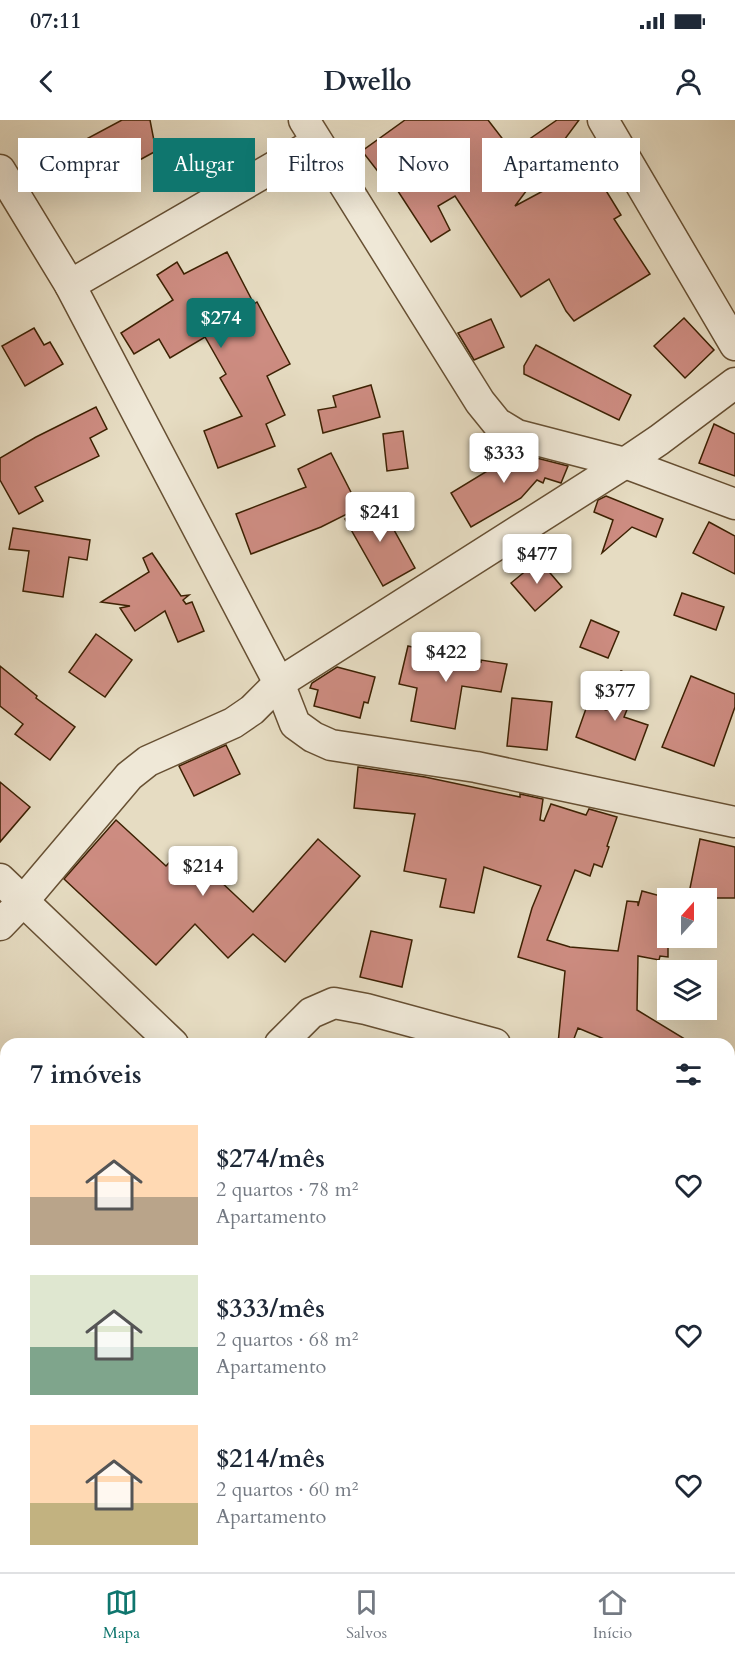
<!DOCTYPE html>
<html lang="pt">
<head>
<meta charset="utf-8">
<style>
	body { margin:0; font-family:Cardo,serif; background:#f6f6f7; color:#1f2937; height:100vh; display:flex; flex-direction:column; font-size:22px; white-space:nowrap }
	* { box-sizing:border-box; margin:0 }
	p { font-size:20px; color:#747a83 }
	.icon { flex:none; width:33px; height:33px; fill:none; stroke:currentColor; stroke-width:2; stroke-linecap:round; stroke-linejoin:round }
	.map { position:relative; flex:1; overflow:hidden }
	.side { position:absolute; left:0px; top:918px; width:735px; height:534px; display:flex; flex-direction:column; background:#fff; border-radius:18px 18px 0 0; box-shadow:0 6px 24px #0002 }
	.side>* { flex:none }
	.hud { position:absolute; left:18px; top:18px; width:699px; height:54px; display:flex; gap:12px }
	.needle { width:39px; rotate:21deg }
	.tools { position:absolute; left:657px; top:768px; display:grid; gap:12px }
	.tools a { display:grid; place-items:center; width:60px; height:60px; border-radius:0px; background:#fff; box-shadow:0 6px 24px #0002; font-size:30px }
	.price { position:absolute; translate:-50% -51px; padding:0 14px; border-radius:6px; background:#fff; color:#222; font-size:20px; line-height:39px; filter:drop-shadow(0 2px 3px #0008) }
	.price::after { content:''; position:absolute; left:50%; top:36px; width:18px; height:14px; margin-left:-9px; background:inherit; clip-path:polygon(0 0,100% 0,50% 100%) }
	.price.active { background:#0f766e; color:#fff }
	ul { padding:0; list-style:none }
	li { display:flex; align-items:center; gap:18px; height:150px; padding:0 30px }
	li span { display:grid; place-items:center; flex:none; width:168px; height:120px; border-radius:0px; color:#555 }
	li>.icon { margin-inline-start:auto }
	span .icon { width:72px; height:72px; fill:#fffc; stroke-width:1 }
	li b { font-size:26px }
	h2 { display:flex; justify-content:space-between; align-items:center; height:72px; padding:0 30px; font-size:26px }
	.tag { padding:0 21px; border-radius:0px; background:#fff; box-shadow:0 6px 24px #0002; font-size:21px; line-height:54px }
	.tag.active { background:#0f766e; color:#fff }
	.status { display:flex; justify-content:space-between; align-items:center; height:42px; padding:0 30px; background:#fff; direction:ltr }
	.status svg { height:16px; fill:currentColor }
	header { display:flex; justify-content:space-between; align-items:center; height:78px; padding:0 30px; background:#fff; font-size:27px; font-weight:700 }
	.tabs { display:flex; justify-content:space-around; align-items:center; height:84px; border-top:2px solid #e0e1e3; background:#fff; font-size:16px; color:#747a83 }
	.tabs a { display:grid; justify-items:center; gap:3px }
	.tabs .active { color:#0f766e }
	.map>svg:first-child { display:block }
	.building { fill:#cd8c81; stroke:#3d2103; stroke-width:1.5 }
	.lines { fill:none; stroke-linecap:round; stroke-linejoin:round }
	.minor-casing { stroke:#675033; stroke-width:33 }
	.minor { stroke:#efe8d7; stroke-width:30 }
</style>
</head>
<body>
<div class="status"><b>07:11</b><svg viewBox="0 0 49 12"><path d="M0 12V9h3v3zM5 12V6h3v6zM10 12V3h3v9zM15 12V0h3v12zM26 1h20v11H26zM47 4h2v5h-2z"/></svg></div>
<header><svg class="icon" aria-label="back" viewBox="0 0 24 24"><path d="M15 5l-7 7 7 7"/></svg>Dwello<svg class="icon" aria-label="person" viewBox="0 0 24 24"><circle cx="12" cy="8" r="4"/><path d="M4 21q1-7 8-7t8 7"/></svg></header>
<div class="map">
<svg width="735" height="1452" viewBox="0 0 735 1452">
	<rect width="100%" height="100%" fill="#e6dcc2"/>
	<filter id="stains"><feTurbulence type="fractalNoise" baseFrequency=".00333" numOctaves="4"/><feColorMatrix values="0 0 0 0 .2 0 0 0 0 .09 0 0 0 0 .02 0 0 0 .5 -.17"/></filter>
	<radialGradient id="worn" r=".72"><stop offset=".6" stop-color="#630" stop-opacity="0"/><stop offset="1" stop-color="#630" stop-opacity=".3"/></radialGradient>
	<g class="building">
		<polygon points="122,0 150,0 156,31 83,71 62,32"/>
		<polygon points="405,0 488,0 512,31 557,0 579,0 515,86 595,43 609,67 605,69 621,95 614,99 650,154 574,201 566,191 549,159 521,177 455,76 438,86 450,110 431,122 394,65 390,67 362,31"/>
		<polygon points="227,132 254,184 257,182 290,244 267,256 285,295 266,304 275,326 218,348 204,311 242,296 220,258 226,254 205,217 170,238 159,219 134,234 121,213 173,180 157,155 177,142 184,154"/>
		<polygon points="684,198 714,230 685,258 654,226"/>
		<polygon points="491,199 504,227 474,240 458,213"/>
		<polygon points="34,208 44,225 50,222 63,244 25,266 2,226"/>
		<polygon points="536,225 631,275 619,300 524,254 524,246"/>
		<polygon points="371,265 380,297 323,313 318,290 336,287 333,276"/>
		<polygon points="96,287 107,309 90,318 99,336 35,367 43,381 19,394 0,360 0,338 36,317"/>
		<polygon points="714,304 735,314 735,356 699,343"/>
		<polygon points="403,311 408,348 387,351 383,314"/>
		<polygon points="504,327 513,332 568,346 561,363 545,358 543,363 537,360 521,378 471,407 451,373 489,350"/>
		<polygon points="331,333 359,388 321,407 251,434 236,394 306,367 298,349"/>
		<polygon points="606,376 663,399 656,417 632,407 602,433 613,400 594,392 598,380"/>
		<polygon points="378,381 415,448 383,466 345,399"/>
		<polygon points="709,402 735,416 735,454 693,433"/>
		<polygon points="13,408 90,420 87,440 69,437 63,477 23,471 29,431 9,429"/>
		<polygon points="152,433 181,476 189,475 183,480 186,484 192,482 204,511 178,522 165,491 135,511 120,488 130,486 101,482 149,452 143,438"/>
		<polygon points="539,440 562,467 535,491 511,463"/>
		<polygon points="682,473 724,487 716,510 674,495"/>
		<polygon points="591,500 619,512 608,538 580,527"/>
		<polygon points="96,514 132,540 105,577 69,552"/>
		<polygon points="408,526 481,542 481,540 507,544 501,572 462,566 455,609 411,601 417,568 399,564"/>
		<polygon points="0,546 37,576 36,578 75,607 50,640 15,614 23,604 0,586"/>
		<polygon points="337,547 375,557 368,583 364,582 360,598 314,586 318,570 310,568 312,563"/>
		<polygon points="621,551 640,558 624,597 648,605 635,640 576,617 588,583 606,590"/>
		<polygon points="691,556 735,574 735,587 714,646 662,627"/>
		<polygon points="512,578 552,582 547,630 507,626"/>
		<polygon points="226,625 240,654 194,676 179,646"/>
		<polygon points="358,647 425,657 520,677 520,674 543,679 540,700 544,701 551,684 586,695 589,689 617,697 607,726 609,727 602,747 594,744 590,756 575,750 547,820 570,827 618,831 627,781 638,782 638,786 642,771 668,778 668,837 660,836 659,840 638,836 637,890 693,924 616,924 578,908 572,924 558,924 565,851 518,837 532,788 541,766 484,747 474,793 440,787 446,759 404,751 415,694 354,688"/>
		<polygon points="0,662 30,687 0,722"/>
		<polygon points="116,700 166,746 184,727 253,792 318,719 360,756 285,842 253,814 228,838 195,804 156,845 64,759"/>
		<polygon points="700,719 735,727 735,778 688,778"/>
		<polygon points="371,811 412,820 402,867 360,857"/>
	</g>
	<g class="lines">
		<defs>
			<g id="minor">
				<polyline points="304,0 480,282 497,303 517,315 625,343 735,384"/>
				<polyline points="603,0 735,225"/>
				<polyline points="0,50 70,165 279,563 295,604 313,617 331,625 476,647 735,702"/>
				<polyline points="70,165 317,22"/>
				<polyline points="0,759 173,924"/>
				<polyline points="0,805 24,780 129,656 148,641 233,603 252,590 279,563 625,343 659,320 735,263"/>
				<polyline points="280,924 311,893 334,883 366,889 495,924"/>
				<polyline points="729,979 735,981"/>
				<polyline points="0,1130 6,1138"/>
				<polyline points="0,1168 6,1159"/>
				<polyline points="729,1274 735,1274"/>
				<polyline points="0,1328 6,1329"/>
				<polyline points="729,1437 735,1437"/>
				<polyline points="203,1452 204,1446"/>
				<polyline points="637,1452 637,1446"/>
			</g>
		</defs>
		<use href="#minor" class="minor-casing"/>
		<use href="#minor" class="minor"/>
	</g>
	<rect width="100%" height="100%" filter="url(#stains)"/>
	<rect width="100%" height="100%" fill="url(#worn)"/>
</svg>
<div class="tools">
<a><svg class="needle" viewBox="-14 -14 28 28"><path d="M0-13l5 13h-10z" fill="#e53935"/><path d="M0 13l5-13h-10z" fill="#747a83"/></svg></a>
<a><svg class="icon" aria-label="layers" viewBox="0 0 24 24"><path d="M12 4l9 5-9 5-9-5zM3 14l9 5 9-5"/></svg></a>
</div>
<b class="price active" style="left:221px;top:229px">$274</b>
<b class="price" style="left:504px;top:364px">$333</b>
<b class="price" style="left:380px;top:423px">$241</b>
<b class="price" style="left:537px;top:465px">$477</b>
<b class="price" style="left:446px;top:563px">$422</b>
<b class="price" style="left:615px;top:602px">$377</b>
<b class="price" style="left:203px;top:777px">$214</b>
<div class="hud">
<a class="tag">Comprar</a>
<a class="tag active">Alugar</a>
<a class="tag">Filtros</a>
<a class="tag">Novo</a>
<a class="tag">Apartamento</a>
</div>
<section class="side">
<h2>7 imóveis<svg class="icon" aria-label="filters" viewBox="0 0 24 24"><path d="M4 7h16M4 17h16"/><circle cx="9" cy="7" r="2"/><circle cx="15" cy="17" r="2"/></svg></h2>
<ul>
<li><span style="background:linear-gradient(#ffd9b3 60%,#b9a48a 0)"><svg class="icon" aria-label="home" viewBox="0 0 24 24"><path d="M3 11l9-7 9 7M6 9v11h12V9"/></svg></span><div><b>$274/mês</b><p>2 quartos · 78 m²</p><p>Apartamento</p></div><svg class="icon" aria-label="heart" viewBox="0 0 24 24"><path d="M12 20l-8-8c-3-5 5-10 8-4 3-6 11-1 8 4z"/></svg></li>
<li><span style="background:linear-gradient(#dfe7d0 60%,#7fa58c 0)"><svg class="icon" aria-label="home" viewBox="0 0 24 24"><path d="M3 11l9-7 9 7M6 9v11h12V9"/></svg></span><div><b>$333/mês</b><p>2 quartos · 68 m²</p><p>Apartamento</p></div><svg class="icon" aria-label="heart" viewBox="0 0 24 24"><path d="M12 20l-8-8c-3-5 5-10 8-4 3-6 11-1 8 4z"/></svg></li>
<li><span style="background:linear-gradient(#ffd9b3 65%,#c2b280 0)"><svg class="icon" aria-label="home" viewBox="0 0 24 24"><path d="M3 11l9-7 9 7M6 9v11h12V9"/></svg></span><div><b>$214/mês</b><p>2 quartos · 60 m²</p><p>Apartamento</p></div><svg class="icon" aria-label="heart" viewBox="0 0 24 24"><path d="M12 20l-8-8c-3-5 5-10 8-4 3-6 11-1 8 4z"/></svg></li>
</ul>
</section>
</div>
<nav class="tabs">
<a class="active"><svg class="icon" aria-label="map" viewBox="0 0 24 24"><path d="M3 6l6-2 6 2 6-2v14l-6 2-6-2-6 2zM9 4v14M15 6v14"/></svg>Mapa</a>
<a><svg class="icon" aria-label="saved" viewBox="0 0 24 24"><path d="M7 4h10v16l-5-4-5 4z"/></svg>Salvos</a>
<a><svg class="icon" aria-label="home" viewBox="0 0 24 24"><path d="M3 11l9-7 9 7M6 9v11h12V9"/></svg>Início</a>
</nav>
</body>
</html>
